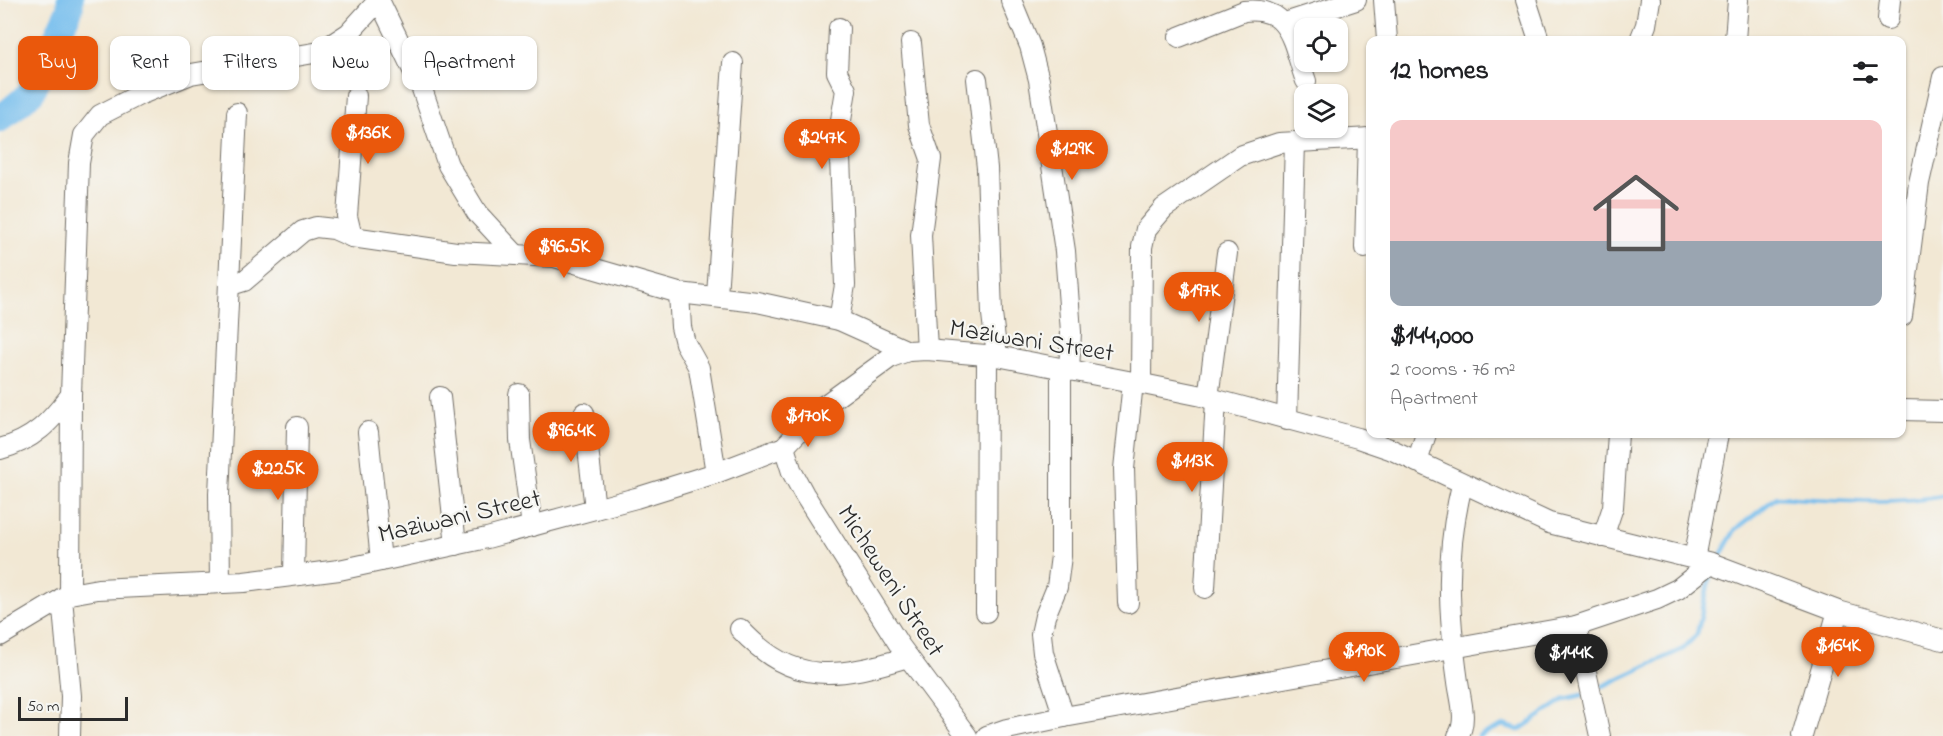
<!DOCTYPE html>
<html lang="en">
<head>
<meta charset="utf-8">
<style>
	body { margin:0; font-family:"Indie Flower",sans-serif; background:#f2f2f2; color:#202124; height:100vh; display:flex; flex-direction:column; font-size:22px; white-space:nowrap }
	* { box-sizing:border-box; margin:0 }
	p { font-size:20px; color:#757577 }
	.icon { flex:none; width:33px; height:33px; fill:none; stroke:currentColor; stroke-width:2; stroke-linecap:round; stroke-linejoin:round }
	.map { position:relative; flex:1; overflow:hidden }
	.drawer { position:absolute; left:1366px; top:36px; width:540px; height:402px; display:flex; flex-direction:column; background:#fff; border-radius:12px; box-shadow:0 2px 4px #0004 }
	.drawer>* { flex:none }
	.banner { position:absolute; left:18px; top:36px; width:570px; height:54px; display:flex; gap:12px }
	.buttons { position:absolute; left:1294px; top:18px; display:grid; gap:12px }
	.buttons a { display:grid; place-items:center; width:54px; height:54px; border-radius:12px; background:#fff; box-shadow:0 2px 4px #0004; font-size:30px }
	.scale { position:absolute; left:18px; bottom:15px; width:110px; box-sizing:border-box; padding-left:6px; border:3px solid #2b2b2b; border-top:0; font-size:16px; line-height:21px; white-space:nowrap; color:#2b2b2b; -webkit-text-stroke:4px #f6f6f2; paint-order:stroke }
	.price { position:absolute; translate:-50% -51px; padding:0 14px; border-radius:21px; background:#ea580c; color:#fff; font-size:20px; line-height:39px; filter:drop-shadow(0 2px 3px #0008) }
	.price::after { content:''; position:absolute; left:50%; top:36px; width:18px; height:14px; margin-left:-9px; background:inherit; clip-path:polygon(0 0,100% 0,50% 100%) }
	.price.selected { background:#222; color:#fff }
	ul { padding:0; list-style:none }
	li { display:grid; align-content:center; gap:12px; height:318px; padding:0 24px }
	li span { display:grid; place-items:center; height:186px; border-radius:12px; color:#555 }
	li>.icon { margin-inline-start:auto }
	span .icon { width:108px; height:108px; fill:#fffc; stroke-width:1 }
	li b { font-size:26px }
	h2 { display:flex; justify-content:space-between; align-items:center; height:72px; padding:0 24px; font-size:26px }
	.tag { padding:0 21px; border-radius:12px; background:#fff; box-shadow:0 2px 4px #0004; font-size:21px; line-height:54px }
	.tag.selected { background:#ea580c; color:#fff }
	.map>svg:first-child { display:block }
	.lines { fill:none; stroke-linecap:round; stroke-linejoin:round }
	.stream { stroke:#75bded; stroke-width:4.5 }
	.river { stroke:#75bded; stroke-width:27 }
	.minor-casing { stroke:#716d66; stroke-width:22 }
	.minor { stroke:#fff; stroke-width:20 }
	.labels { text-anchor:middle; stroke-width:4.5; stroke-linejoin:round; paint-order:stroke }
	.street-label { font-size:26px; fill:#2b2b2b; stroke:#f6f6f2 }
</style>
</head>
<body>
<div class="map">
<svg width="1943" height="736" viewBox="0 0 1943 736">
	<rect width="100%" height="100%" fill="#f6f6f2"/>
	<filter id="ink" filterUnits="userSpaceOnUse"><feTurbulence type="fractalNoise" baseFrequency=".0167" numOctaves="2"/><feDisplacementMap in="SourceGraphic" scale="12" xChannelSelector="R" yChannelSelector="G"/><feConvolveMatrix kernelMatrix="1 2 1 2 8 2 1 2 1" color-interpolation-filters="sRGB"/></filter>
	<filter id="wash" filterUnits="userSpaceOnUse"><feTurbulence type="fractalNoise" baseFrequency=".008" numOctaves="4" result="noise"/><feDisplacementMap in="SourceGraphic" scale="24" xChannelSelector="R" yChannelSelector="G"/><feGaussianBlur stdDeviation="1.35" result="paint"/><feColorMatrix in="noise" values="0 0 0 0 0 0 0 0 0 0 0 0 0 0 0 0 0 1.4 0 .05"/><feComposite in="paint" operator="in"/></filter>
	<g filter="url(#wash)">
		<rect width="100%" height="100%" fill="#f2e8d4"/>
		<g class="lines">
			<g class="stream">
				<path d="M1718 560 1735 530 1777 497C1832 500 1888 506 1943 496"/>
				<polyline points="1603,686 1683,649 1697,634 1711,572"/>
				<polyline points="1479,736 1503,725 1519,730 1565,699 1582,695"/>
			</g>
			<polyline class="river" points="0,119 31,93 70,8 70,0"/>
		</g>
	</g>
	<g filter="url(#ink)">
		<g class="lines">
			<defs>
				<g id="minor">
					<polyline points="379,0 422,89 448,165 477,213 516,255"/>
					<polyline points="1011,0 1030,46 1039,80 1065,251 1071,332 1069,371"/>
					<polyline points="1384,0 1387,40"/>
					<polyline points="1526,0 1539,40"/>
					<polyline points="1888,19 1890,0"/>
					<polyline points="1285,23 1356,0"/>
					<polyline points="839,28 837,72 846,90 839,132 845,285 839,320"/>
					<path d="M1179 37 1244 11C1292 5 1293 46 1306 81"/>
					<polyline points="1640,40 1646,25 1650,0"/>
					<polyline points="1735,40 1738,0"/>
					<polyline points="911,43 919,125 931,159 921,235 927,350"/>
					<polyline points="977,79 987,168 992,314 997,356"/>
					<polyline points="352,237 347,216 356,96"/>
					<polyline points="1365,248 1368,138"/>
					<polyline points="231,285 244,281 303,231 316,227 334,229 352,237 456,252 554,257 679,293 757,302 839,320 908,351"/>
					<polyline points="679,293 681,327 685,343 699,368 716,473"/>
					<polyline points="717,295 733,63"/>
					<polyline points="1902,316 1919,183 1943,77"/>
					<polyline points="1061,370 1061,556 1057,587 1045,616 1041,634 1043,653 1064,717"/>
					<polyline points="1141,384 1142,247 1146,229 1164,208 1240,156 1279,143 1371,138"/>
					<polyline points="519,394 520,440 532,526"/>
					<polyline points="440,397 456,545"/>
					<polyline points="1208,398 1227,253"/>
					<polyline points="1902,410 1943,411"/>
					<polyline points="584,413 595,509"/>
					<polyline points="1287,420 1295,142"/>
					<polyline points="368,432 381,561"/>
					<polyline points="784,447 792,472 804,494 900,646 967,736"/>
					<path d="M0 449C34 440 50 422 71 395"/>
					<polyline points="1417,462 1426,434"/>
					<polyline points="1603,537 1613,507 1618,434"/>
					<polyline points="1694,559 1718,434"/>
					<polyline points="294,575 297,427"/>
					<polyline points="220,583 219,494 237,113"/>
					<polyline points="1205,588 1216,400"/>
					<polyline points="70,594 71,395 79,163 84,135 100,115 139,95 191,74 320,52 349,33 379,0"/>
					<polyline points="62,598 71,696 70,736"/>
					<polyline points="1128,603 1124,469 1133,382"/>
					<polyline points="986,612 987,355"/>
					<polyline points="1576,626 1600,736"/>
					<path d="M740 629C794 687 838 678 908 657"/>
					<polyline points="0,636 70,594 98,589 244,582 339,570 487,538 636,498 716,473 784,447 821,408 891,357 908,351 927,350 997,356 1133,382 1202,396 1358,438 1390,449 1549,523 1711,563 1838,611 1943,640"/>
					<polyline points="987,736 1007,729 1064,717 1576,626 1657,599 1678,589 1711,563"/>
					<path d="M1458 736C1468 721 1460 698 1458 682 1448 611 1445 554 1462 485"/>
					<polyline points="1802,736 1838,611"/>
				</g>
			</defs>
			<use href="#minor" class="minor-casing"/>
			<use href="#minor" class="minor"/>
		</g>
	</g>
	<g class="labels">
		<g class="street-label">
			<text transform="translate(1032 339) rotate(9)" y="9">Maziwani Street</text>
			<text transform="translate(459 515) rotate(-13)" y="9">Maziwani Street</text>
			<text transform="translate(892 580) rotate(57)" y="9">Micheweni Street</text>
		</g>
	</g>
</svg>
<div class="buttons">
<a><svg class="icon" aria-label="locate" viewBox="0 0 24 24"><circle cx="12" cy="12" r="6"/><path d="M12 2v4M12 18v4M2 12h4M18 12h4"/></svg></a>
<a><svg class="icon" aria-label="layers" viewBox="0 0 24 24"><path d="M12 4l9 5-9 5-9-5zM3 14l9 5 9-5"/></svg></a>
</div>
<div class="scale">50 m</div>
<b class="price" style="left:368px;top:165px">$136K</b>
<b class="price" style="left:822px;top:170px">$247K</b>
<b class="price" style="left:1072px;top:181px">$129K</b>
<b class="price" style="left:564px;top:279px">$96.5K</b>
<b class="price" style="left:1199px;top:323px">$197K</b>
<b class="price" style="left:808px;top:448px">$170K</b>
<b class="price" style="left:571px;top:463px">$96.4K</b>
<b class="price" style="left:1192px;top:493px">$113K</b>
<b class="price" style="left:278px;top:501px">$225K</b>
<b class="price" style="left:1838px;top:678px">$164K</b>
<b class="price" style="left:1364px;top:683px">$190K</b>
<b class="price selected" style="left:1571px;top:685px">$144K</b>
<div class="banner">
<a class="tag selected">Buy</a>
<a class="tag">Rent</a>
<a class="tag">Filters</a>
<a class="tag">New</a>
<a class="tag">Apartment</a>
</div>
<section class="drawer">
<h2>12 homes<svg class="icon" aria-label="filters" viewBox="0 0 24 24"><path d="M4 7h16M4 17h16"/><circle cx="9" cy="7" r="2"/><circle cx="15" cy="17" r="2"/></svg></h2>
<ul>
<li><span style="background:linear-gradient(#f6c9c9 65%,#9aa5b1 0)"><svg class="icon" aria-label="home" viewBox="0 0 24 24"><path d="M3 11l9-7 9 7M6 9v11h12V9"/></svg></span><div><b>$144,000</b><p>2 rooms · 76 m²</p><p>Apartment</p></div></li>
</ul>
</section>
</div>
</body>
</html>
